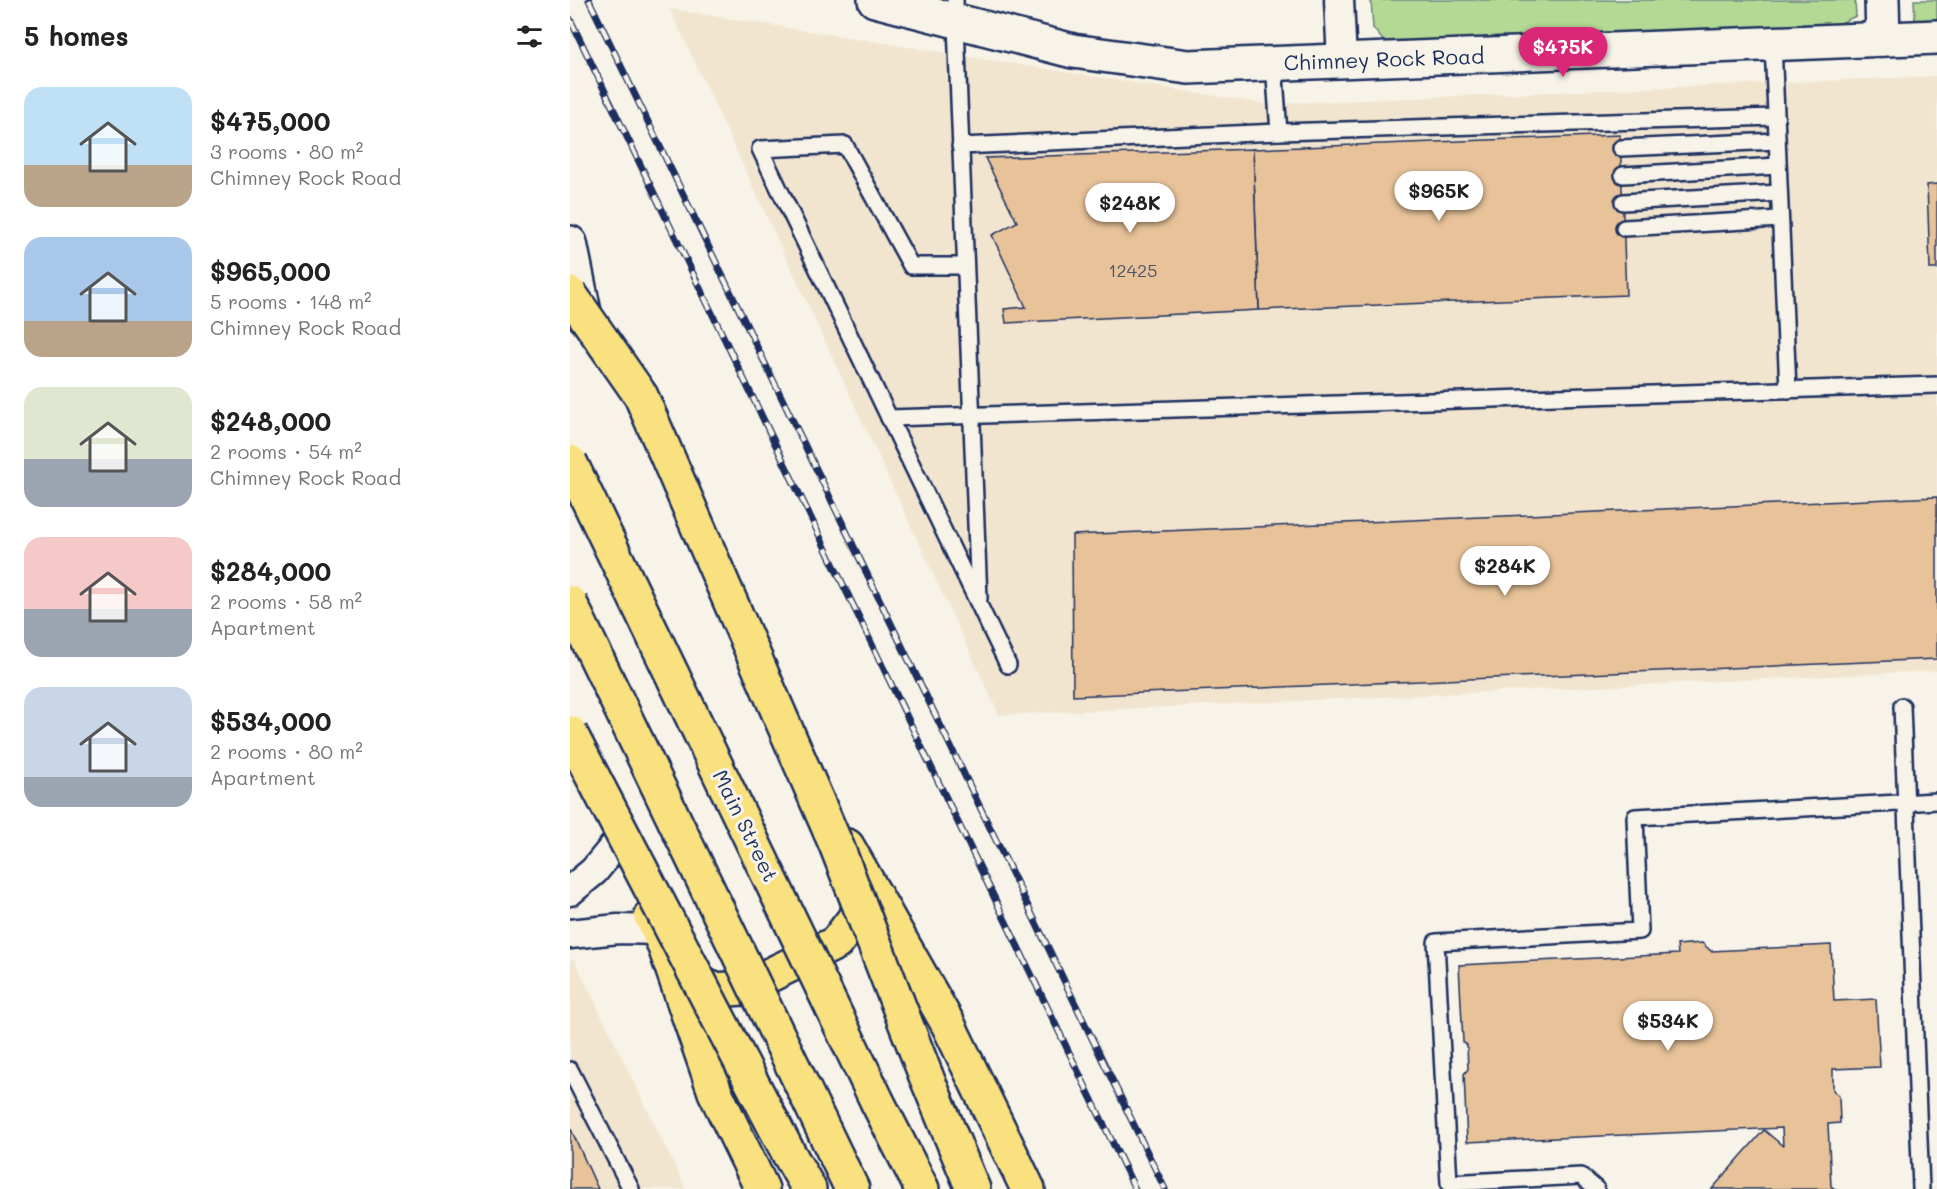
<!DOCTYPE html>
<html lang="en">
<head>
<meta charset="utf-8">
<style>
	body { margin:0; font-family:Mali,sans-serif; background:#f6f6f6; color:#222; height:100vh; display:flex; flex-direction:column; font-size:22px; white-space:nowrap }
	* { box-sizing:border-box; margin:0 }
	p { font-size:20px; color:#767676 }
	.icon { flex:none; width:33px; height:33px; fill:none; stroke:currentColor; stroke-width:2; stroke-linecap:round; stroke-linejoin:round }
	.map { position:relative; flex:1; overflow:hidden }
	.panel { display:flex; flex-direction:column; background:#fff; width:570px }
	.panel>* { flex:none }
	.price { position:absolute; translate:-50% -51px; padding:0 14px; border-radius:21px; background:#fff; color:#222; font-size:20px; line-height:39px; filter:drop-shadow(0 2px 3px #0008) }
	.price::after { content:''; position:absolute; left:50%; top:36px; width:18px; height:14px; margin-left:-9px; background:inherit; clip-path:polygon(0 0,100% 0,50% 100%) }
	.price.on { background:#db2777; color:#fff }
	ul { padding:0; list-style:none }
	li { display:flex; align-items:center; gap:18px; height:150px; padding:0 24px }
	li span { display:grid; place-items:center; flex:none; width:168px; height:120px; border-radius:18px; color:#555 }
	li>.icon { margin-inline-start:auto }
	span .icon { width:72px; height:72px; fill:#fffc; stroke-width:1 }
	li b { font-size:26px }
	h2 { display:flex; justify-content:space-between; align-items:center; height:72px; padding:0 24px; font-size:26px }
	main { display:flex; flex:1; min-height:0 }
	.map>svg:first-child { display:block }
	.built { fill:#f2e5d0 }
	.green { fill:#b3d994; stroke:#678479; stroke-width:1.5 }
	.building { fill:#e8c399; stroke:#1b2f5e; stroke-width:1.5 }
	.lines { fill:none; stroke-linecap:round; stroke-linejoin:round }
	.lane-casing { stroke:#1b2f5e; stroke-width:20 }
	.street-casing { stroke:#1b2f5e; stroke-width:33 }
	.secondary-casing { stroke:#1b2f5e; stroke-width:38 }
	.highway-casing { stroke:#1b2f5e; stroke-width:38 }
	.lane { stroke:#f7f3e8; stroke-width:15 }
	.street { stroke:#f7f3e8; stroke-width:28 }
	.secondary { stroke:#f7f3e8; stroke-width:33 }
	.highway { stroke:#fae180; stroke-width:33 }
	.rail-casing { stroke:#1b2f5e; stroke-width:7 }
	.rail { stroke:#f7f3e8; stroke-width:4.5; stroke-dasharray:14; stroke-linecap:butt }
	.highway-bridge-casing { stroke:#1b2f5e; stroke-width:38; stroke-linecap:butt }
	.highway-bridge { stroke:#fae180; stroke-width:33 }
	.labels { text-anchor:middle; stroke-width:6; stroke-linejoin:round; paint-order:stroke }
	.number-label { font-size:18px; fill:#4e546d }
	.street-label { font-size:21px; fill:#1b2f5e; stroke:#f7f3e8 }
</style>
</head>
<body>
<main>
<section class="panel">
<h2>5 homes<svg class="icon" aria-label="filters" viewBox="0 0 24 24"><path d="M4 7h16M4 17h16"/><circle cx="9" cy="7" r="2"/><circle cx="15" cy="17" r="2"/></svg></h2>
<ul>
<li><span style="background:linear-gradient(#bfe0f5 65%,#b9a48a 0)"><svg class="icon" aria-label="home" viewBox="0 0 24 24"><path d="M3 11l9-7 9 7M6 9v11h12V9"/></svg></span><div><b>$475,000</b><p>3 rooms · 80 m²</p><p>Chimney Rock Road</p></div></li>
<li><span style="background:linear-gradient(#a9c7e8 70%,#b9a48a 0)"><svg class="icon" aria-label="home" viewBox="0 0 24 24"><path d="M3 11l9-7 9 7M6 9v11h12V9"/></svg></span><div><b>$965,000</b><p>5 rooms · 148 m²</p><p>Chimney Rock Road</p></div></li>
<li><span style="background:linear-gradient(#dfe7d0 60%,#9aa5b1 0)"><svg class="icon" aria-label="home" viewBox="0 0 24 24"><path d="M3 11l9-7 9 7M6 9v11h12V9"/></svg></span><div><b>$248,000</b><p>2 rooms · 54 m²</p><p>Chimney Rock Road</p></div></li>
<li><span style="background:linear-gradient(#f6c9c9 60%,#9aa5b1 0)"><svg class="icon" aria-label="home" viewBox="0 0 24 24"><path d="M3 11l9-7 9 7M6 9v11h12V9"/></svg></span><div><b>$284,000</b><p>2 rooms · 58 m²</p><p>Apartment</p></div></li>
<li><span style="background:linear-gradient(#c9d6e8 75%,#9aa5b1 0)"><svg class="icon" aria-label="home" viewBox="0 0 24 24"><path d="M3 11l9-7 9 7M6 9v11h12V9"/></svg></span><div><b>$534,000</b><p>2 rooms · 80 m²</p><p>Apartment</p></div></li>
</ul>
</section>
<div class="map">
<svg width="1367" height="1189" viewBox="0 0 1367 1189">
	<rect width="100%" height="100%" fill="#f7f3e8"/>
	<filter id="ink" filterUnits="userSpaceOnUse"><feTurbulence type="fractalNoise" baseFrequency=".0167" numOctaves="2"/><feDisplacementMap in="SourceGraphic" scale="12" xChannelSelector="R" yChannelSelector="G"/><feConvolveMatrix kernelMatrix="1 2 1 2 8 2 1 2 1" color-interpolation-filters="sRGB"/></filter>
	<g filter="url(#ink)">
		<g class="built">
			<polygon points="100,9 696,104 1367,76 1367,671 429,715"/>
			<polygon points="4,959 116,1189 0,1189 0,961"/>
		</g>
		<g class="green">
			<polygon points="801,0 1285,0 1286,16 1266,25 816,44 803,28"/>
			<polygon points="1344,0 1367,0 1367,24 1345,22"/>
		</g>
		<g class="building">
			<polygon points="1050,135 1056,295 689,310 683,149"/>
			<polygon points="683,149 689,310 436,323 434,309 456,307 422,235 447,222 415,158"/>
			<polygon points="1367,184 1367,269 1360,269 1357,185"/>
			<polygon points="1367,497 1367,659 503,696 502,535"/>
			<polygon points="1132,943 1141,951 1261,945 1264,1001 1306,999 1310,1067 1263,1069 1263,1090 1269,1096 1270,1123 1258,1124 1261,1186 1265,1189 1142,1189 1194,1130 1213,1146 1212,1128 897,1142 894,1074 898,1069 897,1045 893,1042 889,965 1108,954 1107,945"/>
			<polygon points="0,1127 28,1189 0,1189"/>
		</g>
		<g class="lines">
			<defs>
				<g id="lane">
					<polyline points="385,0 409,599"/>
					<polyline points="1203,44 1218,390"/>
					<polyline points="704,64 709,132"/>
					<polyline points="390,146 709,132 1206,117"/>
					<polyline points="1051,148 1207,141"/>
					<polyline points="1053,175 1208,166"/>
					<polyline points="1053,202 1209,193"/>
					<polyline points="1054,228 1210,219"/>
					<polyline points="394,266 341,266 275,145 190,149 438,665"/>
					<polyline points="319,418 1367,385"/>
					<polyline points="1332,706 1351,1189"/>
					<polyline points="0,1070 61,1189"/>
					<polyline points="1026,1189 1011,1176 879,1183 866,942 1070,931 1065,817 1367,801"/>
				</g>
				<g id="street">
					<polyline points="769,0 772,61"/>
					<polyline points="0,891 24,871 47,843"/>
					<polyline points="0,934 48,929 87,930"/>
				</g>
				<g id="secondary">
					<polyline points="305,0 503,51 618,67 1367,37"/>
					<polyline points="1312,0 1313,39"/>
					<polyline points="0,243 15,317"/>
				</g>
				<g id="highway">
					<polyline points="277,846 378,1024 458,1189"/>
					<polyline points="81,916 94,944 145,1092 192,1189"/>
					<polyline points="113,971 118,978 145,990 173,988 266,943 288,914 290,884"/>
					<polyline points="356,1076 403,1189"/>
					<polyline points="308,1103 352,1189"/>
					<polyline points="255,1133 282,1189"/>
					<polyline points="219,1154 239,1189"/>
				</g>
			</defs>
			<use href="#lane" class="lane-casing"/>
			<use href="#street" class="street-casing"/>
			<use href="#secondary" class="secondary-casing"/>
			<use href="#highway" class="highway-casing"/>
			<use href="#lane" class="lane"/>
			<use href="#street" class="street"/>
			<use href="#secondary" class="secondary"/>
			<use href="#highway" class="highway"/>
			<defs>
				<g id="rail">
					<polyline points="19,0 595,1189"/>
					<polyline points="0,19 565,1189"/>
				</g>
			</defs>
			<use href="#rail" class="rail-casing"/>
			<use href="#rail" class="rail"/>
			<defs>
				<g id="highway-bridge">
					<polyline points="0,294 71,396 267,847 356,1076"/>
					<polyline points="0,462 308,1103"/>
					<polyline points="0,603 255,1133"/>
					<polyline points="0,733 219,1154"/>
				</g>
			</defs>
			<use href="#highway-bridge" class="highway-bridge-casing"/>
			<use href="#highway-bridge" class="highway-bridge"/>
		</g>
	</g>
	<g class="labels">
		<g class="number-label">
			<text x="563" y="277">12425</text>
		</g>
		<g class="street-label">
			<text transform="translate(814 60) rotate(-2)" y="7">Chimney Rock Road</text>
			<text transform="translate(175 826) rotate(64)" y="7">Main Street</text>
		</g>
	</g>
</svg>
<b class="price on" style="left:993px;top:78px">$475K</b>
<b class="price" style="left:869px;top:222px">$965K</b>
<b class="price" style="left:560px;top:234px">$248K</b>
<b class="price" style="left:935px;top:597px">$284K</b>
<b class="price" style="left:1098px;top:1052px">$534K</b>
</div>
</main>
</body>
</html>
